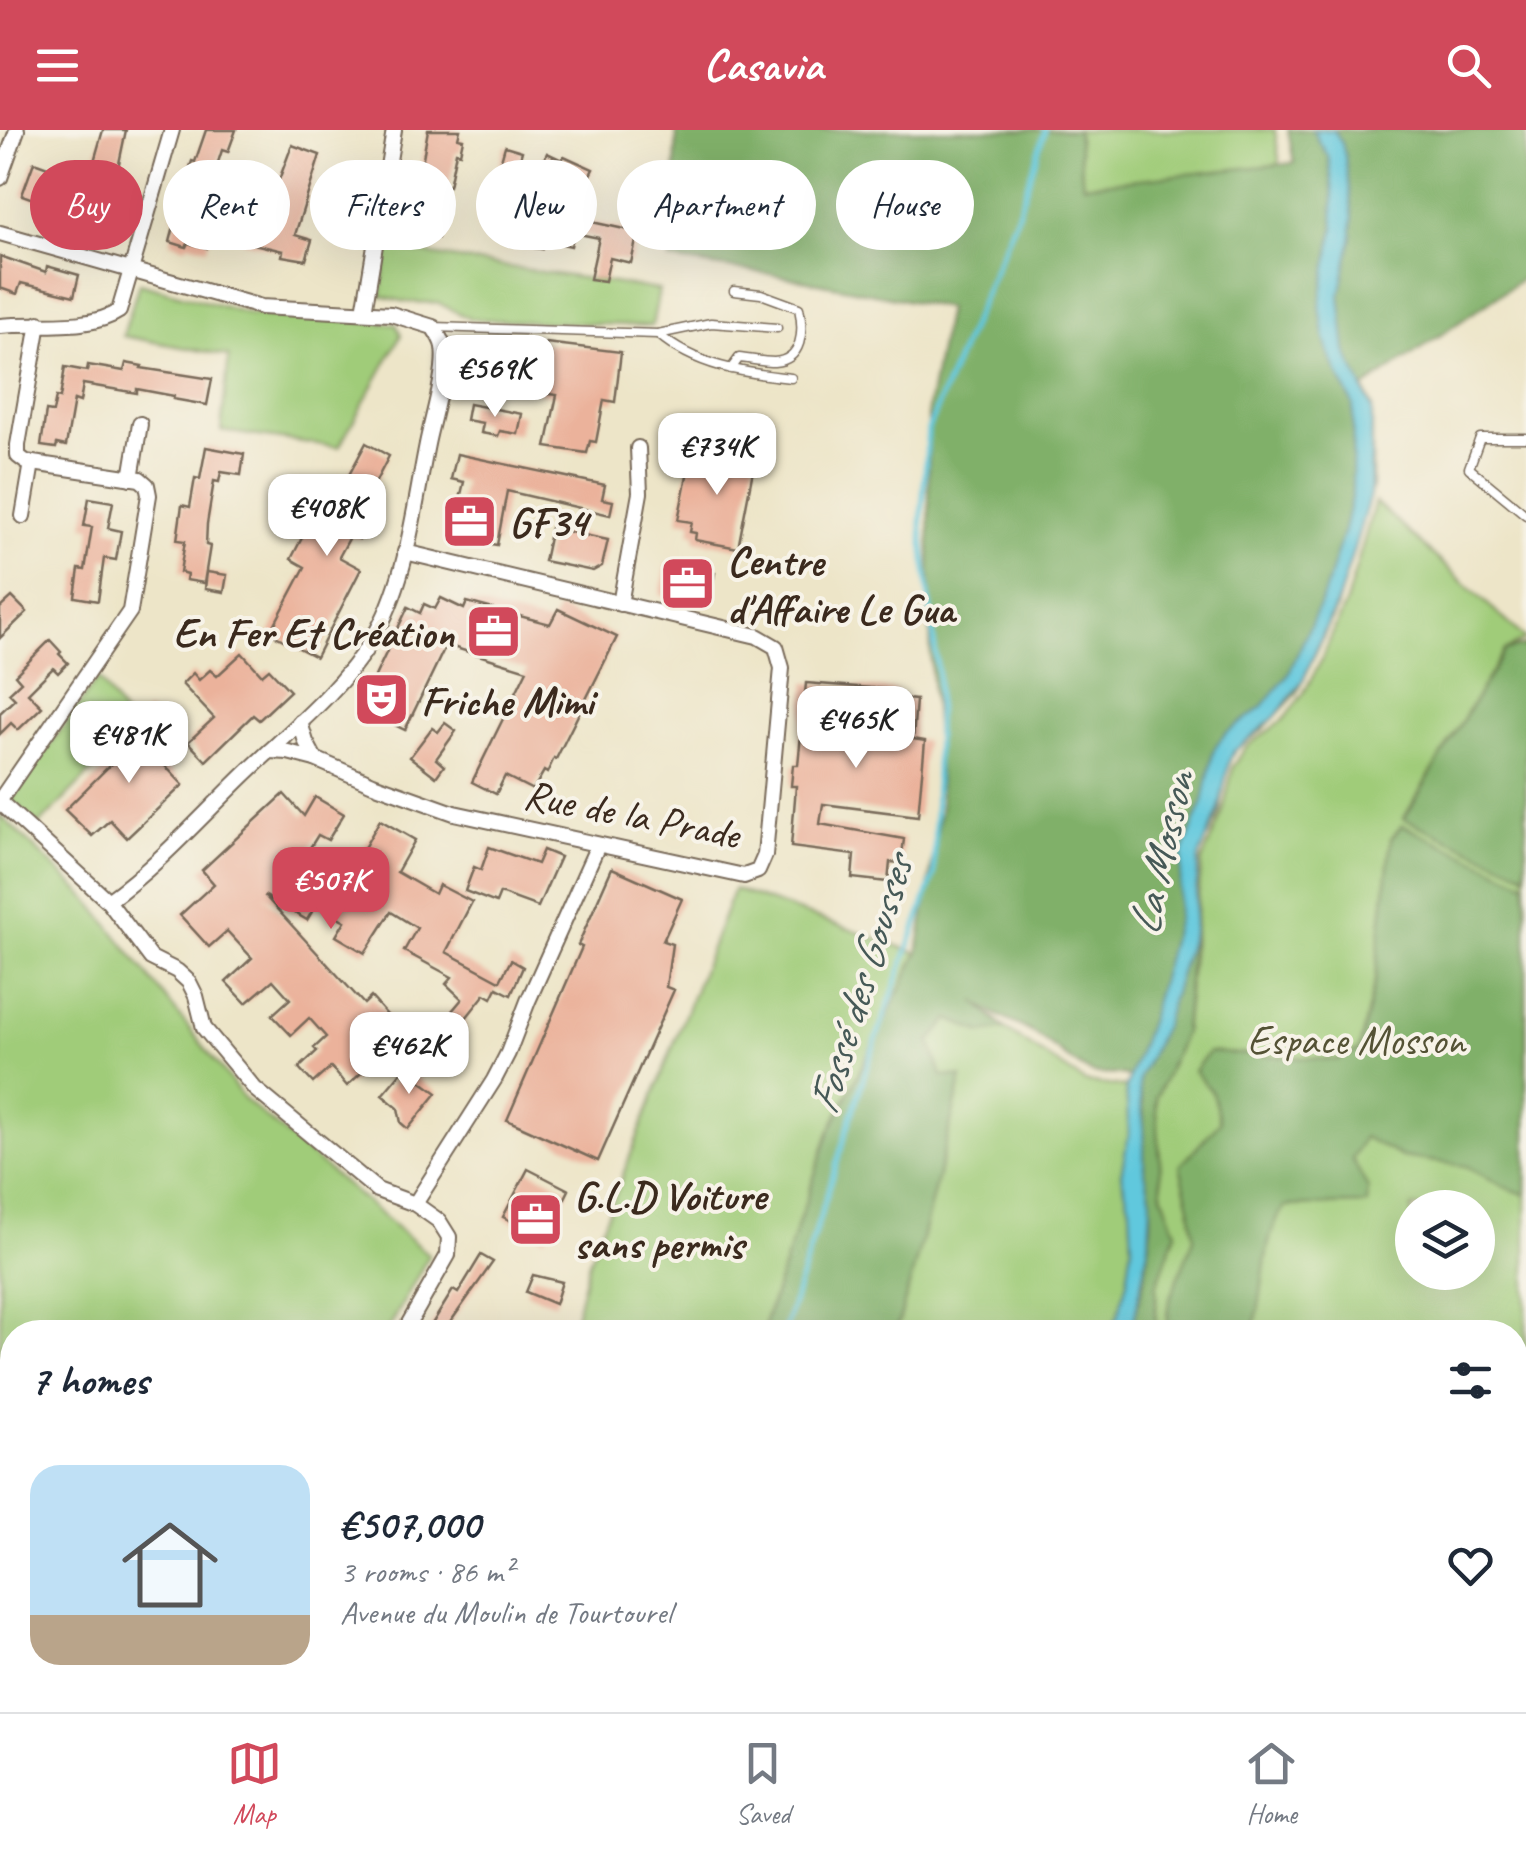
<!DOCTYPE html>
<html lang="en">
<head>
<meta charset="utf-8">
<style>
	body { margin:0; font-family:Caveat,sans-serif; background:#f6f6f7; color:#1f2937; height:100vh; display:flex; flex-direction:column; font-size:38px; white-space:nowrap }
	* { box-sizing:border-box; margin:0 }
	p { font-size:32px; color:#747a83 }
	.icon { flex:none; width:55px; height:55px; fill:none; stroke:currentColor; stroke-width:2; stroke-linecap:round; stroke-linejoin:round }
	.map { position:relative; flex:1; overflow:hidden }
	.side { position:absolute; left:0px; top:1190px; width:1528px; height:392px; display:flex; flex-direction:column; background:#fff; border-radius:40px 40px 0 0; box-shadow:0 10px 40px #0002 }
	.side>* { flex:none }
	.top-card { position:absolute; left:30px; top:30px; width:1000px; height:90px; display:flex; gap:20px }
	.fabs { position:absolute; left:1395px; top:1060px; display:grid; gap:20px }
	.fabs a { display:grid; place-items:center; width:100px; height:100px; border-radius:50%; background:#fff; box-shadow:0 10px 40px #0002; font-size:50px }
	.price { position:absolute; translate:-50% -85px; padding:0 22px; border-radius:20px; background:#fff; color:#222; font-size:32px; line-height:65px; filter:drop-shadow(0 2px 5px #0008) }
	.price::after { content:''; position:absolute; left:50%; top:60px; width:30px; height:22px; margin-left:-15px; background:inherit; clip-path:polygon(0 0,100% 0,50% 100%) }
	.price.active { background:#d1495b; color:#fff }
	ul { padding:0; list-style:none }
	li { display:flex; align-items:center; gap:30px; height:250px; padding:0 30px }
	li span { display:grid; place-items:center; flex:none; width:280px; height:200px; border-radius:30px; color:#555 }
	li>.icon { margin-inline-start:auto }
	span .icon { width:120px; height:120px; fill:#fffc; stroke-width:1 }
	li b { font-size:42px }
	h2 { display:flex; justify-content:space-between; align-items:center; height:120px; padding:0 30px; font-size:42px }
	.chip { padding:0 35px; border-radius:45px; background:#fff; box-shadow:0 10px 40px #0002; font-size:35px; line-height:90px }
	.chip.active { background:#d1495b; color:#fff }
	header { display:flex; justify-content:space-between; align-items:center; height:130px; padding:0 30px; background:#d1495b; color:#fff; font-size:45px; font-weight:800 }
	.tab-bar { display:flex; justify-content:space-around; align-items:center; height:140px; border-top:2px solid #e0e1e3; background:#fff; font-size:28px; color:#747a83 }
	.tab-bar a { display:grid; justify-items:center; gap:5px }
	.tab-bar .active { color:#d1495b }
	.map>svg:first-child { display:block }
	.green { fill:#a0cc79; stroke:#6e7b4c; stroke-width:2.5; fill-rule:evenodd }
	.forest { fill:#80b069; stroke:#5e6d44; stroke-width:2.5 }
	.water { fill:#61c8dd; stroke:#4e797e; stroke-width:2.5 }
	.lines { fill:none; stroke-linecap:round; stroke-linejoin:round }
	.stream { stroke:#61c8dd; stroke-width:5 }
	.building { fill:#ebb29b }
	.lane-casing { stroke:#796b5a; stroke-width:11 }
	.street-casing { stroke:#796b5a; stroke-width:18 }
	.lane { stroke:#fff; stroke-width:8 }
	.street { stroke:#fff; stroke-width:14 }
	.labels { text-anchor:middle; stroke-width:8; stroke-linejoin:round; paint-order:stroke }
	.poi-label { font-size:42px; font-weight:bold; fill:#3b2a1e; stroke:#f7f3e8; text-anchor:start }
	.street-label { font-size:42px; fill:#3b2a1e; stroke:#f7f3e8 }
	.park-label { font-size:42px; fill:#545235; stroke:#f7f3e8 }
	.water-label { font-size:45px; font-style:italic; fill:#465957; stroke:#f7f3e8 }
</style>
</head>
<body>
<header><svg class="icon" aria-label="menu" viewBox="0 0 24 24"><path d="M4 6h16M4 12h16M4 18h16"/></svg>Casavia<svg class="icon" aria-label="search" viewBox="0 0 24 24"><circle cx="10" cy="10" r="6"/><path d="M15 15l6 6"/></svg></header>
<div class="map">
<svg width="1526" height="1582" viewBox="0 0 1526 1582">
	<rect width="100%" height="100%" fill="#f7f3e8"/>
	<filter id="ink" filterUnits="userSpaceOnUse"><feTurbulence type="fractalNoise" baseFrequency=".01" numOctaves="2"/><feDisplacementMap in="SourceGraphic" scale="20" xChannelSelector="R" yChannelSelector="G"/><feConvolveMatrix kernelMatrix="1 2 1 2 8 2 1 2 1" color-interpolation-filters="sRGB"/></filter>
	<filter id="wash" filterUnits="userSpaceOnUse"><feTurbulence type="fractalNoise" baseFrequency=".0048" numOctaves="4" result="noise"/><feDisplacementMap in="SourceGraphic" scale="40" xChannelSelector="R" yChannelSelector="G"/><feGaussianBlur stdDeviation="2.25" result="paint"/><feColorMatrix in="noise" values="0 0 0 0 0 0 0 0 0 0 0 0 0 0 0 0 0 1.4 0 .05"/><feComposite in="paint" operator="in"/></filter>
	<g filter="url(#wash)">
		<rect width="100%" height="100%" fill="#ede5c8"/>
		<g class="green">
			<polygon points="1077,0 1275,0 1280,35 1082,55"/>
			<polygon points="387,118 659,160 652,196 471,189 438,173 406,172 381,166"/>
			<polygon points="139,153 250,184 396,194 401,205 339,317 221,301 229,226 123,206"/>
			<path d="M1375 372 1526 509 1504 521 1404 688 1526 744V1511L1515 1509V1202H1156V1157L1176 1102 1162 1064 1156 968 1184 903 1202 730 1223 681 1233 636 1246 617 1283 590 1303 564 1321 531 1347 469ZM1412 1078H1478V1142H1412Z"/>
			<polygon points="98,548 133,599 39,695 10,671"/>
			<polygon points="0,685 89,770 246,971 429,1125 387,1202 12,1202 12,1570 287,1570 285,1582 0,1582"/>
			<polygon points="734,759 918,823 829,1003 766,1189 764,1202 571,1202 589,1132"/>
			<polygon points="949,889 982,903 1005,899 1085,952 1126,957 1129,1004 1121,1044 1130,1078 1132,1116 1127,1151 1118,1186 1108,1202 896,1202 921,1113 962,948 942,947 930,912"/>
			<polygon points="303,1570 715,1570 713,1582 301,1582"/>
			<polygon points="766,1570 1000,1570 1020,1582 766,1582"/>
		</g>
		<g class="forest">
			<path d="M677 0H1077L1083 55 1294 33 1288 0H1526V146L1364 258 1372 277V357L1335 481 1297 563 1262 600 1232 622 1224 650 1220 681 1198 727 1184 903 1156 968 1162 1064 1176 1102 1156 1157V1202H1128C1143 1168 1155 1104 1150 1067 1149 1057 1145 1047 1144 1037 1142 1015 1150 961 1130 948 1120 942 1104 946 1092 943 1076 937 1051 914 1035 904 1015 892 993 886 975 871L1005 899 982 903 949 889 930 912 942 946 962 947 921 1113 896 1202H764L766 1189 829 1003 918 823 941 676 931 535 928 278 947 178 771 144 670 130Z"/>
			<polygon points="1526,515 1526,744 1404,689 1504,521"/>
			<path d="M1402 695 1526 753V1065L1505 1057 1466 1036 1402 1027 1364 1007 1352 1029 1368 1058 1367 1074 1285 1076C1260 1109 1266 1163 1253 1202H1173L1167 1197 1170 1168 1194 1108 1190 1077 1180 1036 1220 992 1212 962 1194 941 1208 922 1336 930 1359 920 1375 850 1391 709Z"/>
			<polygon points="1033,1570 1113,1570 1110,1582 1042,1582"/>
			<polygon points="1281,1570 1459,1570 1456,1582 1313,1582"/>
		</g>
		<polygon class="water" points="1312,0 1334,0 1342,13 1345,26 1353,90 1352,105 1340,166 1346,221 1372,279 1370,365 1339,468 1303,550 1275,587 1233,622 1229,632 1219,679 1199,727 1193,800 1164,896 1140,947 1139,957 1144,996 1144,1037 1151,1070 1149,1114 1135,1186 1128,1202 1108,1202 1118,1186 1127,1151 1132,1116 1130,1078 1121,1044 1129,1004 1126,957 1150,889 1177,789 1183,721 1203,672 1213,622 1217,614 1225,604 1262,577 1288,545 1323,467 1344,400 1352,363 1353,275 1330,226 1324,205 1320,175 1334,99 1332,53 1328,26"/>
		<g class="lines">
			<g class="stream">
				<polyline points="784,1202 869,930 934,745 938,546 921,395 928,299 1018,83 1045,0"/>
				<polyline points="726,1582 726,1570"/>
			</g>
		</g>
		<g id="blocks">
			<g class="building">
				<polygon points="103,0 126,0 117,43 93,35"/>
				<polygon points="206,0 236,0 228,22 222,20 200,88 210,91 207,102 210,103 207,118 188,113 186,117 170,112 176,89 173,88 192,31 195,32"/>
				<polygon points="428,0 460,0 458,8 463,9 460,23 456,22 449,56 419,50"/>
				<polygon points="292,15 320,25 295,105 312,110 306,130 282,126 283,121 241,111 259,43 279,50"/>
				<polygon points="505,16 522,21 508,72 488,68 491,47 496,48"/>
				<polygon points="547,23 562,30 564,26 593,39 582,61 554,48 550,73 526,69"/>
				<polygon points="34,32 56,40 44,73 22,65"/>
				<polygon points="115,53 129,57 126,69 130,70 122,99 103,94 104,91 99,88 69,80 75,58 109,68"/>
				<polygon points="408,78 442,85 438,108 403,101"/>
				<polygon points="555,84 638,102 631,133 610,128 605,151 590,149 599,108 574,103 571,116 549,111"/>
				<polygon points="512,99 546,104 542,119 508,114"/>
				<polygon points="0,126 46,142 47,136 79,145 74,166 21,153 17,164 0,158"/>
				<polygon points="546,213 621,222 615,272 604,270 596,312 590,311 587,323 546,317 557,265 540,263"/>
				<polygon points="126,233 142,236 141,238 212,249 207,275 173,269 174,266 137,259 137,263 83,254 80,272 74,270 66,316 57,314 56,318 41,316 46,281 53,282 56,267 60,268 65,237 87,241 88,235 124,241"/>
				<polygon points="469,274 522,284 518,304 500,301 498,306 481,303 483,293 466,290"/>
				<polygon points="366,313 389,326 356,390 366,395 359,409 351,405 339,427 361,439 316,527 270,503 305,437 291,429 304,404 286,402 289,387 303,389 304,386 325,390"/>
				<polygon points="206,317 244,324 241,345 221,342 219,352 214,351 207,394 206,415 210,416 204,453 186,450 187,444 180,442 185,411 177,410 182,375 190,377 195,348 200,349"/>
				<polygon points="713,322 755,330 738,418 695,410 696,403 690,402 692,392 678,390 691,326 712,330"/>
				<polygon points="457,324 605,355 602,369 613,371 610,385 507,361 497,415 451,407 464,352 451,349"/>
				<polygon points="89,368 113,372 108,398 121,401 116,430 104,428 98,471 75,467 79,439 85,440 92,397 84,396"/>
				<polygon points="551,398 608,410 602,436 593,441 544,431"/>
				<polygon points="667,433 715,443 709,475 660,465"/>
				<polygon points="207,442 227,445 224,462 205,459"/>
				<polygon points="12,467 27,482 0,508 0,478"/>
				<polygon points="441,468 464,479 467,472 550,494 558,479 617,507 556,629 554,628 547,643 544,641 533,660 505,646 496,664 472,652 527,540 446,515 405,600 360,578 408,477 420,483 424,474 435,479"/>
				<polygon points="50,510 61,522 59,524 68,533 58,543 53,538 28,563 42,577 18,600 11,593 0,604 0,583 15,569 9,563 21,552 15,545"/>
				<polygon points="242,523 262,545 269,539 290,561 259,590 253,585 206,631 188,612 214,588 182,554 193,543 199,550 210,540 217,546"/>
				<polygon points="806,553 896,560 895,568 916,570 913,609 925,611 918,686 823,674 820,694 904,709 901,733 890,732 888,752 852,748 854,725 791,717 796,656 791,656 793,635 798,635"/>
				<polygon points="147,581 171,604 153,623 183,655 127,708 110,690 92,706 65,680 146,599 138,591"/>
				<polygon points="445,593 456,601 436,629 444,636 436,647 410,627 432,598 438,602"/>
				<polygon points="284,664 304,686 315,667 344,684 328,710 318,705 303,729 336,767 380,690 415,710 397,742 435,764 439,755 472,772 446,822 500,851 511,830 523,837 511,865 497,858 492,868 485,864 462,893 466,896 447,920 430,907 462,869 446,854 452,847 404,821 417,798 391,782 365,823 336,806 345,791 316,775 307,790 264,765 364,874 371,867 404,904 347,956 331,937 313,953 299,938 317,921 314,918 326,907 309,888 291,905 272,885 290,869 273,850 246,873 226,852 252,828 227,801 209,817 180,785 214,754 202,740"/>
				<polygon points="489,717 537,734 543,720 560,727 538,777 500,763 496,773 465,761 474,737 481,740"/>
				<polygon points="612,738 682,769 663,811 672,814 666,857 674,860 598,1031 507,990 582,817 578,815"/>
				<polygon points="404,939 437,963 408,999 401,993 398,978 382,965"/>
				<polygon points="528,1039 569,1060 545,1108 503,1087"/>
				<polygon points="481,1125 493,1132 449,1194 461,1202 427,1202 453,1160 458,1163"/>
				<polygon points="533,1145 562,1152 555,1174 526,1162"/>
			</g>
		</g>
	</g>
	<g filter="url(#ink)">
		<use href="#blocks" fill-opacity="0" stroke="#796b5a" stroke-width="2.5"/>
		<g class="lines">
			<defs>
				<g id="lane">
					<polyline points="433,197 658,204 711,193 777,198"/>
					<path d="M658 204C695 236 744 243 791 248"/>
					<path d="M731 239 739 228C750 229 763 232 774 232 803 230 804 201 799 178L761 164 734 161"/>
					<polyline points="1526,308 1480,308 1469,338 1526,385"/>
					<polyline points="1525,1582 1526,1579"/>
				</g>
				<g id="street">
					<polyline points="0,48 17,0"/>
					<path d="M0 103 261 177 391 184 433 197C437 203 442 210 443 217 447 241 432 289 427 314 414 378 407 453 372 510 339 563 286 604 242 647 199 689 157 736 108 771"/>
					<polyline points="364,182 394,0"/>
					<path d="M0 196C35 192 89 201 119 181L172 0"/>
					<polyline points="131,348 140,294"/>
					<polyline points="23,386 32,333"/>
					<polyline points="620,474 640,363 638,318"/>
					<polyline points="300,592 306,612 315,629"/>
					<polyline points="270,621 288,622 315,629 373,654 454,683 744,746 758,741 765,725 782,538 776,517 757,506 405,422"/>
					<polyline points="0,670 130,481 149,365 147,355 140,349 26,332 18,326 18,315 39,193"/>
					<polyline points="0,672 108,771 151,828 177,841 189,852 196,866 204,898 255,959 377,1060 415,1074 439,1091 449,1107 448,1125 404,1202"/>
					<polyline points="415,1074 494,950 508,923 528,871 598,715"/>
					<polyline points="294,1582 295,1570"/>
				</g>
			</defs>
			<use href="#lane" class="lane-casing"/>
			<use href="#street" class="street-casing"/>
			<use href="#lane" class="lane"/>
			<use href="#street" class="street"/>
		</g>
	</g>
	<defs>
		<symbol id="office-square" viewBox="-11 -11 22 22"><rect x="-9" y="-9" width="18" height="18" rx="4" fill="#d1495b" stroke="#f7f3e8"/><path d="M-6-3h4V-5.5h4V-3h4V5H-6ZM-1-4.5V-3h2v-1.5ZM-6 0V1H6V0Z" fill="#fff"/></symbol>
		<symbol id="theatre-square" viewBox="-11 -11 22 22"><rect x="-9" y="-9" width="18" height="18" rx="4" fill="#d1495b" stroke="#f7f3e8"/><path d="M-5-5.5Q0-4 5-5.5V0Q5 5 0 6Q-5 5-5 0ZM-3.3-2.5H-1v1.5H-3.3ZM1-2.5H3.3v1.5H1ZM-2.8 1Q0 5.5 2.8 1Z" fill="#fff"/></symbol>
	</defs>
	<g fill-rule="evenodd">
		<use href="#office-square" x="438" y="360" width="63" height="63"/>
		<use href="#office-square" x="656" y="422" width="63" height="63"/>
		<use href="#office-square" x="462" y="470" width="63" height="63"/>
		<use href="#theatre-square" x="350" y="538" width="63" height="63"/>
		<use href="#office-square" x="504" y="1058" width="63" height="63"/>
	</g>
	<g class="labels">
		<g class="poi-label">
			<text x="509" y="406">GF34</text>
			<text x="727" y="445">Centre<tspan x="727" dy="48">d'Affaire Le Gua</tspan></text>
			<text x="454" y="517" text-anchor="end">En Fer Et Création</text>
			<text x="421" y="585">Friche Mimi</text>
			<text x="574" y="1080">G.L.D Voiture<tspan x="574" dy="48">sans permis</tspan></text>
		</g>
		<g class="street-label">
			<text transform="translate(632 683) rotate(11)" y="15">Rue de la Prade</text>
		</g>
		<g class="park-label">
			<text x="1356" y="924">Espace Mosson</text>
		</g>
		<g class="water-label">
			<text transform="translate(1160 723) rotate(-77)" y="16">La Mosson</text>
			<text transform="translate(859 855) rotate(-73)" y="16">Fossé des Gousses</text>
		</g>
	</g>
</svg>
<div class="fabs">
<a><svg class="icon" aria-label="layers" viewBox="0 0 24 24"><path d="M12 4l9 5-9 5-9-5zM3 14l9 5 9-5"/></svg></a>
</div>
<b class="price" style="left:495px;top:290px">€569K</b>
<b class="price" style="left:717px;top:368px">€734K</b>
<b class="price" style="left:327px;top:429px">€408K</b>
<b class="price" style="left:856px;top:641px">€465K</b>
<b class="price" style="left:129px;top:656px">€481K</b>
<b class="price active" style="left:331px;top:802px">€507K</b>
<b class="price" style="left:409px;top:967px">€462K</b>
<div class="top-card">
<a class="chip active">Buy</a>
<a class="chip">Rent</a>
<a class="chip">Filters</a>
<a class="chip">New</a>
<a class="chip">Apartment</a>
<a class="chip">House</a>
</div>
<section class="side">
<h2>7 homes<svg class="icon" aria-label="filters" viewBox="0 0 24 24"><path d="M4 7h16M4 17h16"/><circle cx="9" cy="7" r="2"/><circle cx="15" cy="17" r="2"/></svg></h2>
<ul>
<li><span style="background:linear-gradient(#bfe0f5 75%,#b9a48a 0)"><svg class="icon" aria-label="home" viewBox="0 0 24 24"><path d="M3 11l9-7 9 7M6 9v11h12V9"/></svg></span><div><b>€507,000</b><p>3 rooms · 86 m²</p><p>Avenue du Moulin de Tourtourel</p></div><svg class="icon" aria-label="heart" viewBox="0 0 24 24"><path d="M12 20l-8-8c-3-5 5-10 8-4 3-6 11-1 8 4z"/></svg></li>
</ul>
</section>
</div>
<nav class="tab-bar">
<a class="active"><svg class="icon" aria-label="map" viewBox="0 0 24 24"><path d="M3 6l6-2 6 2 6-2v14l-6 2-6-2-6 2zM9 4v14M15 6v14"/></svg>Map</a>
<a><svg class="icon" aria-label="saved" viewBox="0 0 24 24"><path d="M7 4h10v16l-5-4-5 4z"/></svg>Saved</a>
<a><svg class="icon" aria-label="home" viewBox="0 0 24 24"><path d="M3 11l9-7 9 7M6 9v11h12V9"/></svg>Home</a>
</nav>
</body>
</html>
